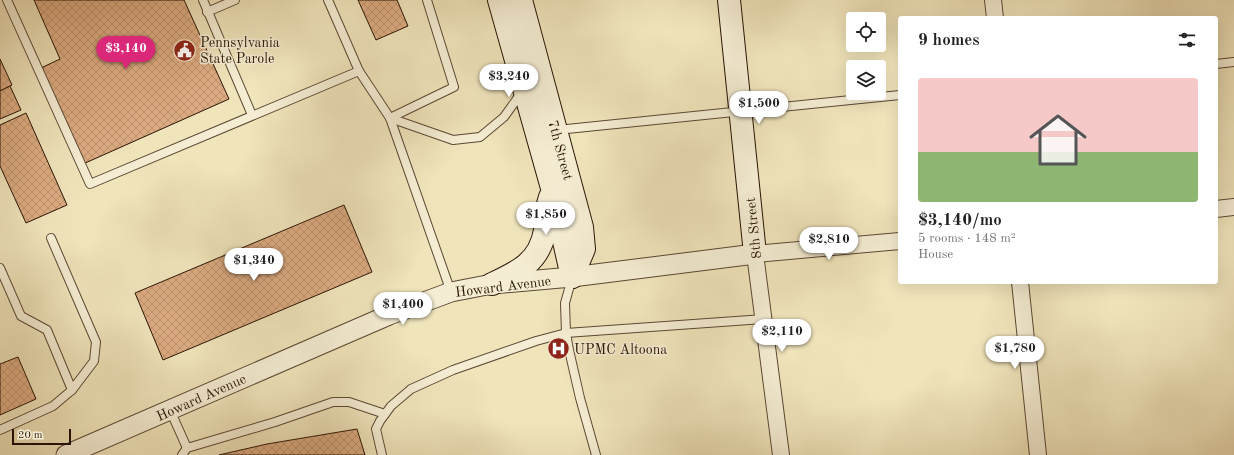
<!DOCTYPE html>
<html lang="en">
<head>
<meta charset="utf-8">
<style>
	body { margin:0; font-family:"Old Standard TT",serif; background:#f6f6f6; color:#222; height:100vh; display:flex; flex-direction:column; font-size:15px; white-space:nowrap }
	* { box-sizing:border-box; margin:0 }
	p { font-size:13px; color:#767676 }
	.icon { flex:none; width:22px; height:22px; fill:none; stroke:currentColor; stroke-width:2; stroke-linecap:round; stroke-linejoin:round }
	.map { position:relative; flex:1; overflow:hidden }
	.drawer { position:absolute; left:898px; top:16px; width:320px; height:268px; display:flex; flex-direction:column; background:#fff; border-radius:4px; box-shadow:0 4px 16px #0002 }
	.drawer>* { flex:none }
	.buttons { position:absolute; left:846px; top:12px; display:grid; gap:8px }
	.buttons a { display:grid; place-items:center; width:40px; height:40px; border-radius:4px; background:#fff; box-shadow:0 4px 16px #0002; font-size:20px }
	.scale { position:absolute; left:12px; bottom:10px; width:59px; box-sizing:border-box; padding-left:4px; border:2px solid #291404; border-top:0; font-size:11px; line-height:14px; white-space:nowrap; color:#291404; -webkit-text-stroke:3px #f5edd3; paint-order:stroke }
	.price { position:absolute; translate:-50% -34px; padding:0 9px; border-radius:14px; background:#fff; color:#222; font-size:13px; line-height:26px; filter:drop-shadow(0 1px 2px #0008) }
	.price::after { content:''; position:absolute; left:50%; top:24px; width:12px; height:9px; margin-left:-6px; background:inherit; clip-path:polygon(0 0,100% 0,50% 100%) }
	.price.selected { background:#db2777; color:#fff }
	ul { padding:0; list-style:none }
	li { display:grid; align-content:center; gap:8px; height:212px; padding:0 20px }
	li+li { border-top:1px solid #e0e0e0 }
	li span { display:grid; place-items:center; height:124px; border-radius:4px; color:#555 }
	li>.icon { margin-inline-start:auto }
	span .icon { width:72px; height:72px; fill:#fffc; stroke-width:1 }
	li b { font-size:17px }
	h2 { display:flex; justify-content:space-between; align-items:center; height:48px; padding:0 20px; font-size:17px }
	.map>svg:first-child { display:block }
	.building { fill:url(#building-cross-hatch); stroke:#291404 }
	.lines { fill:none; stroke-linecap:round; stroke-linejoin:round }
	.service-casing { stroke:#5b4832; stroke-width:10 }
	.minor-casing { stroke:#5b4832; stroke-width:18 }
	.tertiary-casing { stroke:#5b4832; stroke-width:21 }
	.secondary-casing { stroke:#291404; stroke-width:24 }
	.service { stroke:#f5edd3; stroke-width:8 }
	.minor { stroke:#f5edd3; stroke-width:16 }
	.tertiary { stroke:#f5edd3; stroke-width:19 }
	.secondary { stroke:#f5edd3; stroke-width:22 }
	.labels { text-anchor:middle; stroke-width:3; stroke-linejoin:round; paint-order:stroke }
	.poi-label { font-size:14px; fill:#291404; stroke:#f5edd3; text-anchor:start }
	.street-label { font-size:14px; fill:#291404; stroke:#f5edd3 }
</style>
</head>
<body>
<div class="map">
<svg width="1234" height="455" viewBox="0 0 1234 455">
	<defs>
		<pattern id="building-cross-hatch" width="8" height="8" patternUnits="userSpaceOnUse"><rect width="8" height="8" fill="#dcab81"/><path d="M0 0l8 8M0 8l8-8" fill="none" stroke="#bd926e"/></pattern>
	</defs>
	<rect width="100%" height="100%" fill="#f0e4bb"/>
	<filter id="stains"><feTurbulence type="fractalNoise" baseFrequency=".005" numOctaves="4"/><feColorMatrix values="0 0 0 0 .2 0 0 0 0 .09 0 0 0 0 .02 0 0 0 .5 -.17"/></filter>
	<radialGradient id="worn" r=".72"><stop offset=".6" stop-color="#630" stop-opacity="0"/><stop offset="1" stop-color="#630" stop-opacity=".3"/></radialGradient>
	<g class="building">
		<polygon points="34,0 184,0 229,99 83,164 41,68 60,59"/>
		<polygon points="358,0 397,0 408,26 376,40"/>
		<polygon points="0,59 12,85 0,91"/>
		<polygon points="10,86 21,110 0,119 0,91"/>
		<polygon points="26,113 67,205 26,223 0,166 0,125"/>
		<polygon points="344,205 372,272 163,360 135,293"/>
		<polygon points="18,357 36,399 0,415 0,364"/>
		<polygon points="357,429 365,455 219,455 267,444"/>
	</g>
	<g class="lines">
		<defs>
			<g id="service">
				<polyline points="7,0 90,184 359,71"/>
				<polyline points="203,0 252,115"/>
				<polyline points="328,0 359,71 390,118 451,292"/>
				<polyline points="207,12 235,0"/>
				<polyline points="1216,64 1234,62"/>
				<polyline points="390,118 454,87 427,0"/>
				<polyline points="390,118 453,140 480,137 504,117 522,92"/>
				<polyline points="557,130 900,95"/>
				<polyline points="51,238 96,342 94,361 72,390"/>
				<polyline points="0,268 21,316 47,330 72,390 53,406 0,430"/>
				<polyline points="572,278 565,303 566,333 569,350 580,398 596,455"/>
				<polyline points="170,410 187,448"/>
				<polyline points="182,455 187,448 275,422 333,402 349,402 385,414"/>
				<polyline points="382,455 376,429 380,421 391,406 411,389 453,370 536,341 566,333 764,319"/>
			</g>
			<g id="minor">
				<polyline points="993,0 995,18"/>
				<polyline points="1216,209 1234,207"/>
				<polyline points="1020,282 1038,455"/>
				<polyline points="781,455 755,254 900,241"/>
			</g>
			<polyline id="tertiary" points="66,455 389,315 451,292 492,284 572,277 755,254"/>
			<g id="secondary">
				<polyline points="499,0 552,188 572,277"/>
				<polyline points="521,0 582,227 584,249 572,277"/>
				<polyline points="729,0 755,254"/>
				<path d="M492 284C518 272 540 262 545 230 545 227 545 224 545 221 545 213 548 204 550 197"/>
			</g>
		</defs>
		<use href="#service" class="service-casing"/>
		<use href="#minor" class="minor-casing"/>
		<use href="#tertiary" class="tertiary-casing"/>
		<use href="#secondary" class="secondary-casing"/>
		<use href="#service" class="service"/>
		<use href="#minor" class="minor"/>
		<use href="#tertiary" class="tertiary"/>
		<use href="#secondary" class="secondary"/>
	</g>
	<defs>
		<symbol id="civic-disc" viewBox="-11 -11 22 22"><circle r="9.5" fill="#8f2418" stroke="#f5edd3"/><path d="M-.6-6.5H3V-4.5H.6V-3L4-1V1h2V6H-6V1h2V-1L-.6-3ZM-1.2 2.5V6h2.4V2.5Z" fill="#fff"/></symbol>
		<symbol id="hospital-disc" viewBox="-11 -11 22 22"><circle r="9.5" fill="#8f2418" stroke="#f5edd3"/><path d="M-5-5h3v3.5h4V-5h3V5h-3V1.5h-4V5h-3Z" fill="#fff"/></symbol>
	</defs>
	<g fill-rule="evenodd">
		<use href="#civic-disc" x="172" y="38" width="25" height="25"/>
		<use href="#hospital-disc" x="546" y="336" width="25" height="25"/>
	</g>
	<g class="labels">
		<g class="poi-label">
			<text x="200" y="47">Pennsylvania<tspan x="200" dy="16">State Parole</tspan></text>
			<text x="574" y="354">UPMC Altoona</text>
		</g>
		<g class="street-label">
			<text transform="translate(561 150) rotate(75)" y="5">7th Street</text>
			<text transform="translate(753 228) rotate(-96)" y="5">8th Street</text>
			<text transform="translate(503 286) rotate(-7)" y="5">Howard Avenue</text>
			<text transform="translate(201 397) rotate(-24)" y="5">Howard Avenue</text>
		</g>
	</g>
	<rect width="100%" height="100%" filter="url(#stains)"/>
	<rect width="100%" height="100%" fill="url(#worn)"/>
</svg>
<div class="buttons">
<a><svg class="icon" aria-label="locate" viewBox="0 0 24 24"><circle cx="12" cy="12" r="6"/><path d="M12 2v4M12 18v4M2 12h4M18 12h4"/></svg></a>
<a><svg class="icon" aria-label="layers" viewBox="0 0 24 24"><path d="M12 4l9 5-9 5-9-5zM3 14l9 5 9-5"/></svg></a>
</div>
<div class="scale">20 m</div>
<b class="price selected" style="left:126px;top:70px">$3,140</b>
<b class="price" style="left:509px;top:98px">$3,240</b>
<b class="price" style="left:759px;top:125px">$1,500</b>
<b class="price" style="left:546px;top:236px">$1,850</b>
<b class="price" style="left:829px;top:261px">$2,810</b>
<b class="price" style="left:254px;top:282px">$1,340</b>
<b class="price" style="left:403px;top:326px">$1,400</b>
<b class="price" style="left:782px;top:353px">$2,110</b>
<b class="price" style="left:1015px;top:370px">$1,780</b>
<section class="drawer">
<h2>9 homes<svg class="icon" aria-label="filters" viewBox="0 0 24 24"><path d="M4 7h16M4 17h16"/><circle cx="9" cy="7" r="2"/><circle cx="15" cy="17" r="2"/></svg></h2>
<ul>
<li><span style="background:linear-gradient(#f6c9c9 60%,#8fb573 0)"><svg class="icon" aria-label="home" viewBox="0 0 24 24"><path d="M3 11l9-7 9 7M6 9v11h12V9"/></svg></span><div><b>$3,140/mo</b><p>5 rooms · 148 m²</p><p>House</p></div></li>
</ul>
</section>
</div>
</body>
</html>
